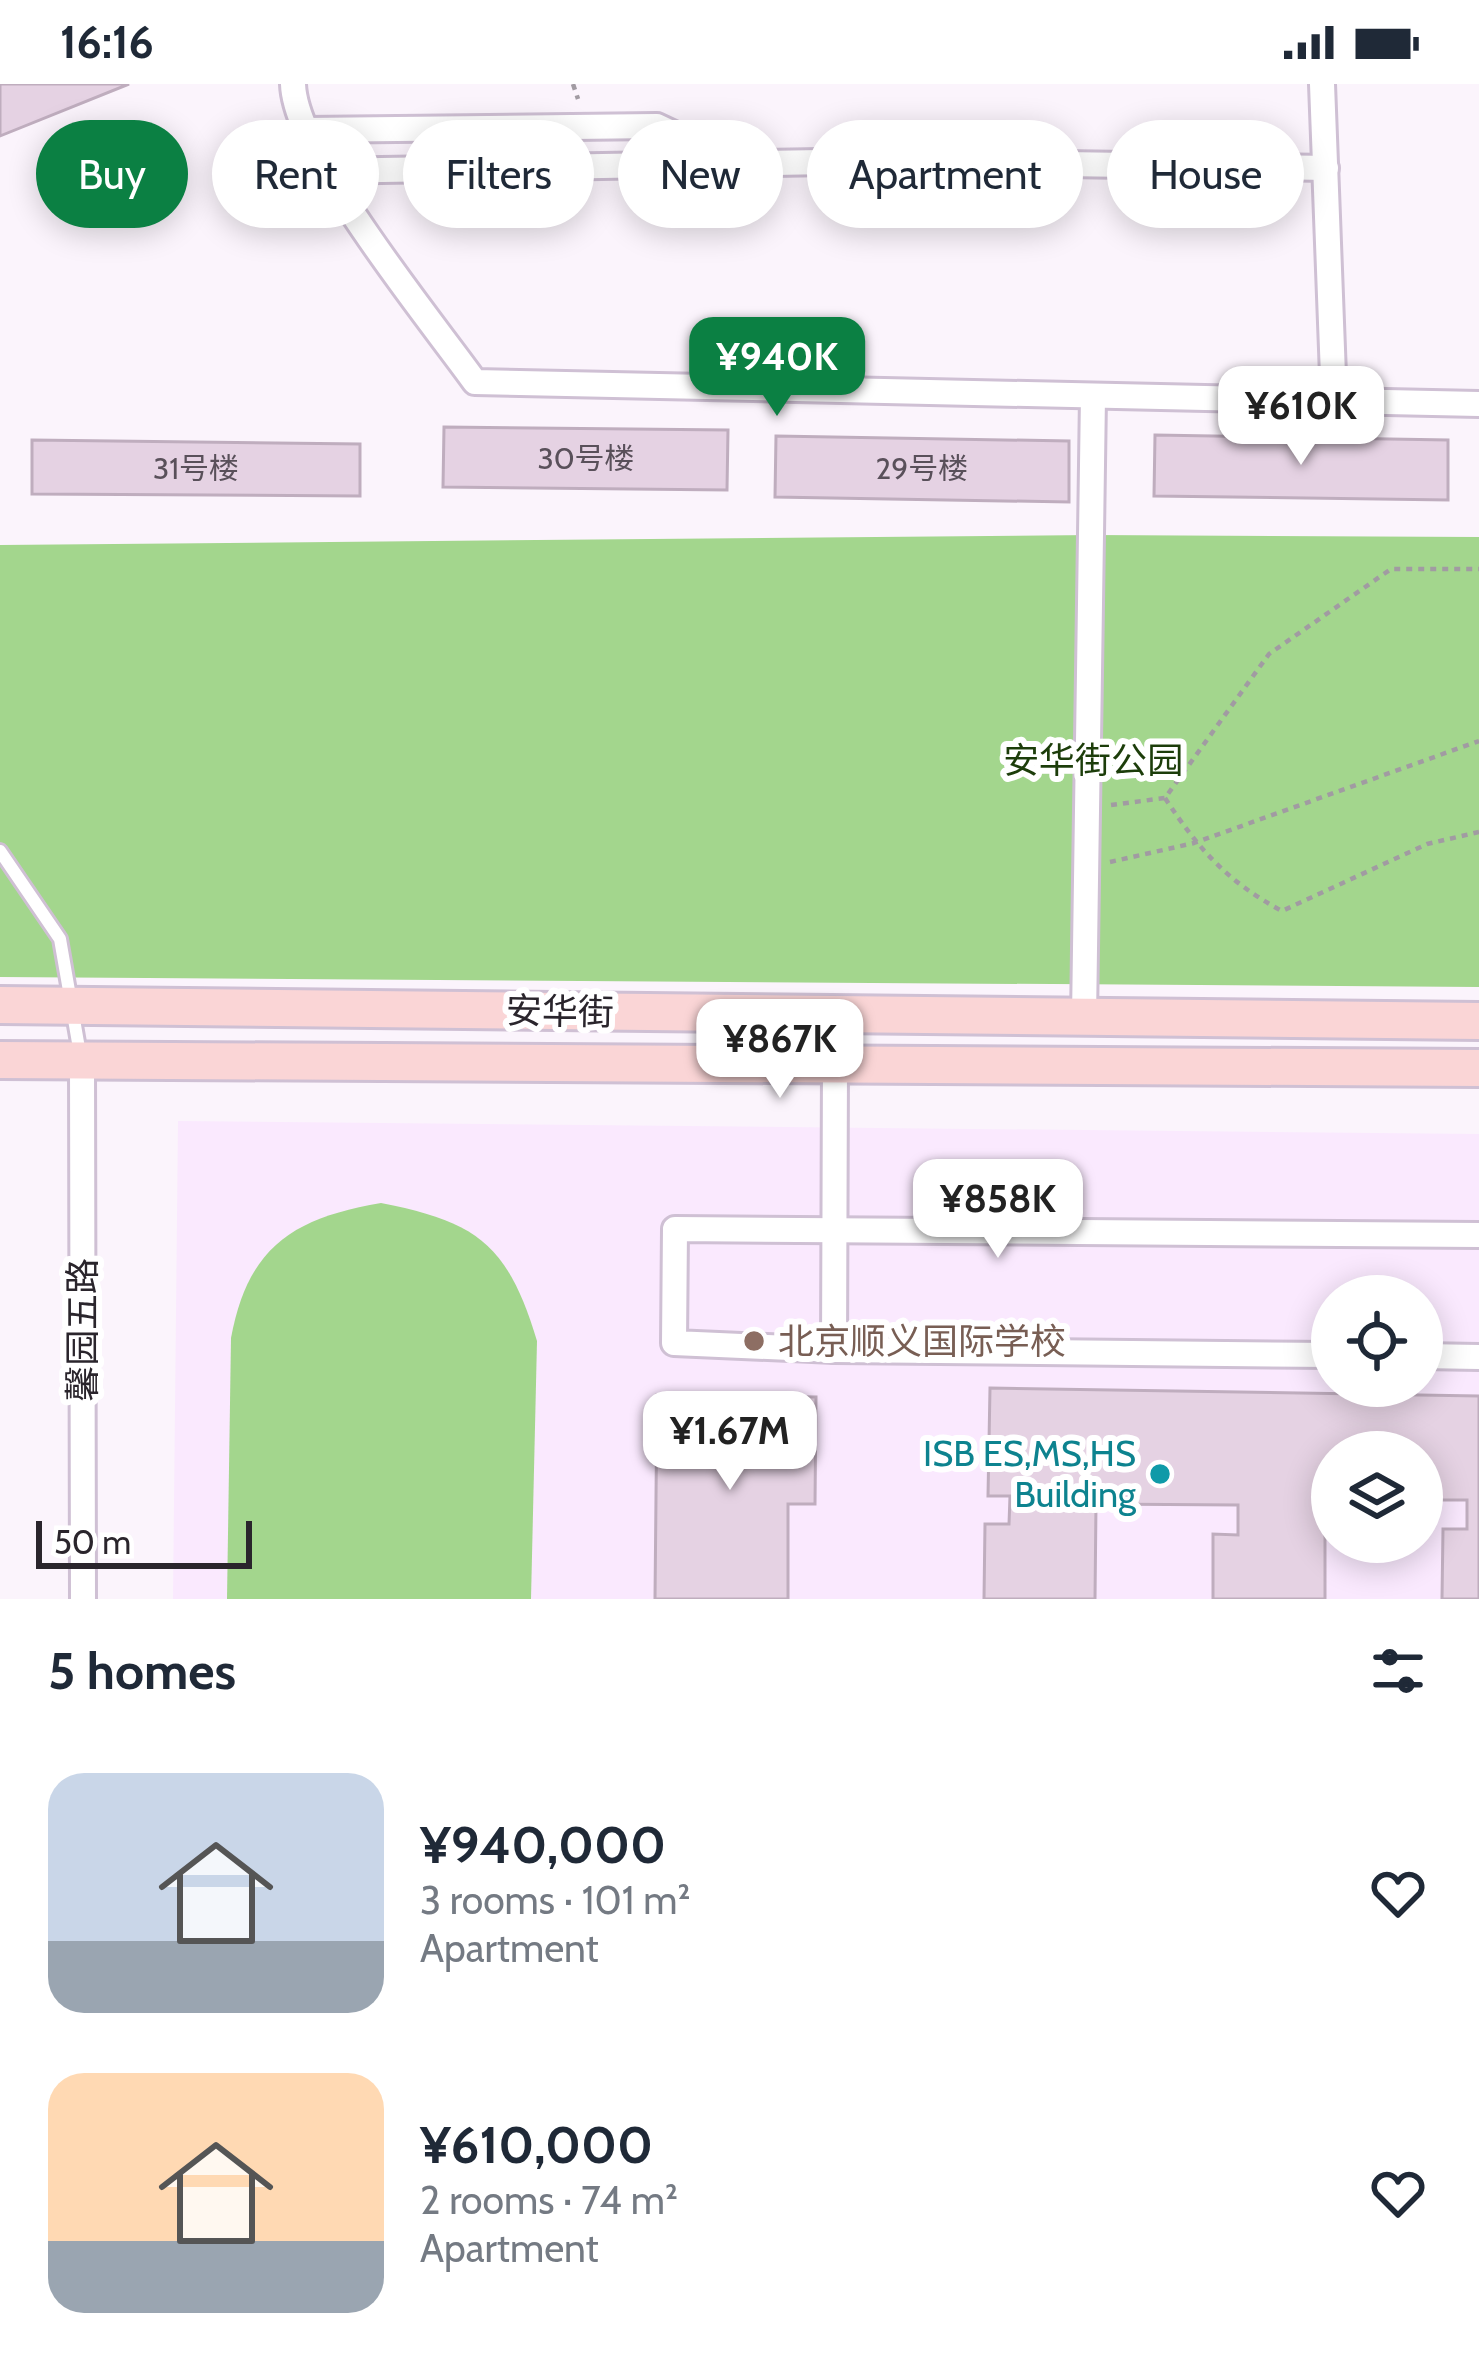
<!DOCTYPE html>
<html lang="en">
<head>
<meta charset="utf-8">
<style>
	body { margin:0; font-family:Cabin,"Noto Sans SC",sans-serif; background:#f2f2f3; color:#1f2937; height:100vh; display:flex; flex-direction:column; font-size:45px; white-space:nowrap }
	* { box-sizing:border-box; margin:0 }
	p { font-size:39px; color:#747a83 }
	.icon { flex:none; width:66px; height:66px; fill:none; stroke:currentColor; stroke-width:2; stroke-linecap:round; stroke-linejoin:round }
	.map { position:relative; height:1515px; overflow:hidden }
	.drawer { display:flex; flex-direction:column; background:#fff; flex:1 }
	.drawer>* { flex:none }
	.banner { position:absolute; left:36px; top:36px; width:1407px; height:108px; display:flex; gap:24px }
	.buttons { position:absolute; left:1311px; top:1191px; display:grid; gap:24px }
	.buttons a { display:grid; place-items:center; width:132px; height:132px; border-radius:50%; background:#fff; box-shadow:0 6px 30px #0003; font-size:60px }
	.scale { position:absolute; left:36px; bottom:30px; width:216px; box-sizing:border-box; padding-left:12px; border:6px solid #2a252c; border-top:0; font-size:33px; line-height:42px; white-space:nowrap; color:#2a252c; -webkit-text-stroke:9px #fff; paint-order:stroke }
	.price { position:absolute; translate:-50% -102px; padding:0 27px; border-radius:24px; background:#fff; color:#222; font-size:39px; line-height:78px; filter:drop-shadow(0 3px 6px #0008) }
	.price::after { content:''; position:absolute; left:50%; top:72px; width:36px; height:27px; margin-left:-18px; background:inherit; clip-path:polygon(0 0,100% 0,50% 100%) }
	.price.selected { background:#0b8043; color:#fff }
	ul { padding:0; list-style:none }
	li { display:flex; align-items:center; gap:36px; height:300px; padding:0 48px }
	li span { display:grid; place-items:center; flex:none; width:336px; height:240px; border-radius:36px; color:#555 }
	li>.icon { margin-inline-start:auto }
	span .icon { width:144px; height:144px; fill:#fffc; stroke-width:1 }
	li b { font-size:51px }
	h2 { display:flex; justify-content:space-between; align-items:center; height:144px; padding:0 48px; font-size:51px }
	.tag { padding:0 42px; border-radius:54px; background:#fff; box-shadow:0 6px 30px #0003; font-size:42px; line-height:108px }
	.tag.selected { background:#0b8043; color:#fff }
	.status { display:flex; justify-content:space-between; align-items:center; height:84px; padding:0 60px; background:#fff; direction:ltr }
	.status svg { height:33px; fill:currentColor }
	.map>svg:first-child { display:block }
	.built { fill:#fae9fe; fill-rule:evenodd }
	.green { fill:#a3d68d }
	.building { fill:#e5d2e3; stroke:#bfadbe; stroke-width:3 }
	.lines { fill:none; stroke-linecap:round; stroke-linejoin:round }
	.lane-casing { stroke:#cfc0d4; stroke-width:18 }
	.street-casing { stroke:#cfc0d4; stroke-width:30 }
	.secondary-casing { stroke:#cfc0d4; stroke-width:42 }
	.path { stroke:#a19ba2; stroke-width:4.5; stroke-dasharray:6 6; stroke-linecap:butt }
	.lane { stroke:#fff; stroke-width:12 }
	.street { stroke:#fff; stroke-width:24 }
	.secondary { stroke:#fad5d6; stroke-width:36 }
	.education-dot { fill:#8d6e63; stroke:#fff; stroke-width:4.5 }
	.culture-dot { fill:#0f9aa8; stroke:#fff; stroke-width:4.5 }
	.labels { text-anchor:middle; stroke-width:12; stroke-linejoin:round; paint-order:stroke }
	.number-label { font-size:30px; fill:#59505a }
	.park-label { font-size:36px; fill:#1c3d0a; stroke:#fff }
	.street-label { font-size:36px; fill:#2a252c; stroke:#fff }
	.education-label { font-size:36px; fill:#785e54; stroke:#fff; text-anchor:start }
	.culture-label { font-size:36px; fill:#0d838f; stroke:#fff; text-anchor:end }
</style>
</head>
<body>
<div class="status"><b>16:16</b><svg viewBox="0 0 49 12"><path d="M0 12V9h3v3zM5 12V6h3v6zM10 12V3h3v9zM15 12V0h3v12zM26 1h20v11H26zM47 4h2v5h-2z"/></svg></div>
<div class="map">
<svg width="1479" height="1515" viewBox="0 0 1479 1515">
	<rect width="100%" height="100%" fill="#fbf4fc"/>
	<path class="built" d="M178 1037 1479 1050V1515H173ZM1332 1212H1422V1302H1332ZM1332 1368H1422V1458H1332Z"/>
	<g class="green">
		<polygon points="1093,451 1479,453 1479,903 0,893 0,461"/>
		<path d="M381 1119C478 1138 508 1161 537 1257L531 1515H227L231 1254C248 1162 294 1134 381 1119Z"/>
	</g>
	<g class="building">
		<polygon points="0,0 129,0 0,52"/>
		<polygon points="444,343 728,346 727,406 443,403"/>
		<polygon points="1155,351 1448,356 1448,416 1154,412"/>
		<polygon points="776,352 1069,357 1069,418 775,413"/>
		<polygon points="32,356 360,360 360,412 32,410"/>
		<polygon points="990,1304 1479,1312 1479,1515 1442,1515 1443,1445 1467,1445 1467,1416 1422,1416 1422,1368 1332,1368 1332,1415 1325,1415 1325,1515 1213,1515 1213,1450 1238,1451 1238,1421 1096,1420 1095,1515 984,1515 985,1440 1009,1440 1010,1412 988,1412"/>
		<polygon points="657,1311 816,1313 815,1420 788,1420 788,1515 655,1515"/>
	</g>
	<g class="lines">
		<defs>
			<polyline id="lane" points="0,767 60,855 80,970"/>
			<g id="street">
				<path d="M293 0C295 71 430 235 475 298L1479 320"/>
				<polyline points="1322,0 1334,318"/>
				<polyline points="307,46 657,42 729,76"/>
				<polyline points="325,87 880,77 1326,84"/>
				<polyline points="1084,934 1093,312"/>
				<polyline points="82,977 83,1515"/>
				<polyline points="835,981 834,1266 1332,1271"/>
				<polyline points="834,1266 674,1259 675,1145 1479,1151"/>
				<polyline points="1422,1272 1479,1273"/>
			</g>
			<g id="secondary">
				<polyline points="0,921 1479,937"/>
				<polyline points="0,976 1479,984"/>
			</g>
		</defs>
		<use href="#lane" class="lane-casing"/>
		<use href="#street" class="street-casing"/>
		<use href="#secondary" class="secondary-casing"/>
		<g class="path">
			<polyline points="573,0 578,15"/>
			<path d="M1165 714C1199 766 1228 798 1282 827L1427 760 1479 748"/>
			<polyline points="1111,721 1165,714 1269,570 1391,485 1479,485"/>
			<polyline points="1110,778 1194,759 1479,657"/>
		</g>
		<use href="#lane" class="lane"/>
		<use href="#street" class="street"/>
		<use href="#secondary" class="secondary"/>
	</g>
	<circle class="education-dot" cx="754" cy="1257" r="12"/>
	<circle class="culture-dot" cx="1160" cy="1390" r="12"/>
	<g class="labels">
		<g class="number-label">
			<text x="586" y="385">30号楼</text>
			<text x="196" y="395">31号楼</text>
			<text x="922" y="395">29号楼</text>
		</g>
		<g class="park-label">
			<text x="1093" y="689">安华街公园</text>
		</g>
		<g class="street-label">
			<text transform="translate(560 927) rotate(1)" y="13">安华街</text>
			<text transform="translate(82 1246) rotate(-90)" y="13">馨园五路</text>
		</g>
		<g class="education-label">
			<text x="778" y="1270">北京顺义国际学校</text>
		</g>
		<g class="culture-label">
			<text x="1136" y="1382">ISB ES,MS,HS<tspan x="1136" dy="41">Building</tspan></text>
		</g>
	</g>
</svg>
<div class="buttons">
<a><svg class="icon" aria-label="locate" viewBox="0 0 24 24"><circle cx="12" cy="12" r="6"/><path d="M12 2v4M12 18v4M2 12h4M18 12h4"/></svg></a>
<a><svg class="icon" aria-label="layers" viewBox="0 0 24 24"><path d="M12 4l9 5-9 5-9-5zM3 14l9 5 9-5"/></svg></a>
</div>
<div class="scale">50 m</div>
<b class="price selected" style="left:777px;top:335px">¥940K</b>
<b class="price" style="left:1301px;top:384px">¥610K</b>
<b class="price" style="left:780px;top:1017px">¥867K</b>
<b class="price" style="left:998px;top:1177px">¥858K</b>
<b class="price" style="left:730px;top:1409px">¥1.67M</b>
<div class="banner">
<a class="tag selected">Buy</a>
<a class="tag">Rent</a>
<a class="tag">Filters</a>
<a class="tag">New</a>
<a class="tag">Apartment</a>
<a class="tag">House</a>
</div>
</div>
<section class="drawer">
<h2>5 homes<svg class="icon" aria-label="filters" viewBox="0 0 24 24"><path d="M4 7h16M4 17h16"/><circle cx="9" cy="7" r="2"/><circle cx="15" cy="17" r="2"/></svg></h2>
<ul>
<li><span style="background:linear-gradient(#c9d6e8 70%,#9aa5b1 0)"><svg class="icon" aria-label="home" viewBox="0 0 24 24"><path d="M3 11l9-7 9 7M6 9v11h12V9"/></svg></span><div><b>¥940,000</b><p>3 rooms · 101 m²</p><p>Apartment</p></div><svg class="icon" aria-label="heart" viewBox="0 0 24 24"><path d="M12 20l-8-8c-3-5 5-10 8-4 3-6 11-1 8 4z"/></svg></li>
<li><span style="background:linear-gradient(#ffd9b3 70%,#9aa5b1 0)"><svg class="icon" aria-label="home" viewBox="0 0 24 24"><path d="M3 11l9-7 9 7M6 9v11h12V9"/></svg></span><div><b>¥610,000</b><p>2 rooms · 74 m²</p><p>Apartment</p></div><svg class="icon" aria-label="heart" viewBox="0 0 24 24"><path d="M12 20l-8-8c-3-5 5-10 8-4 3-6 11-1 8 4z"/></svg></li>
</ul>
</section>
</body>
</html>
